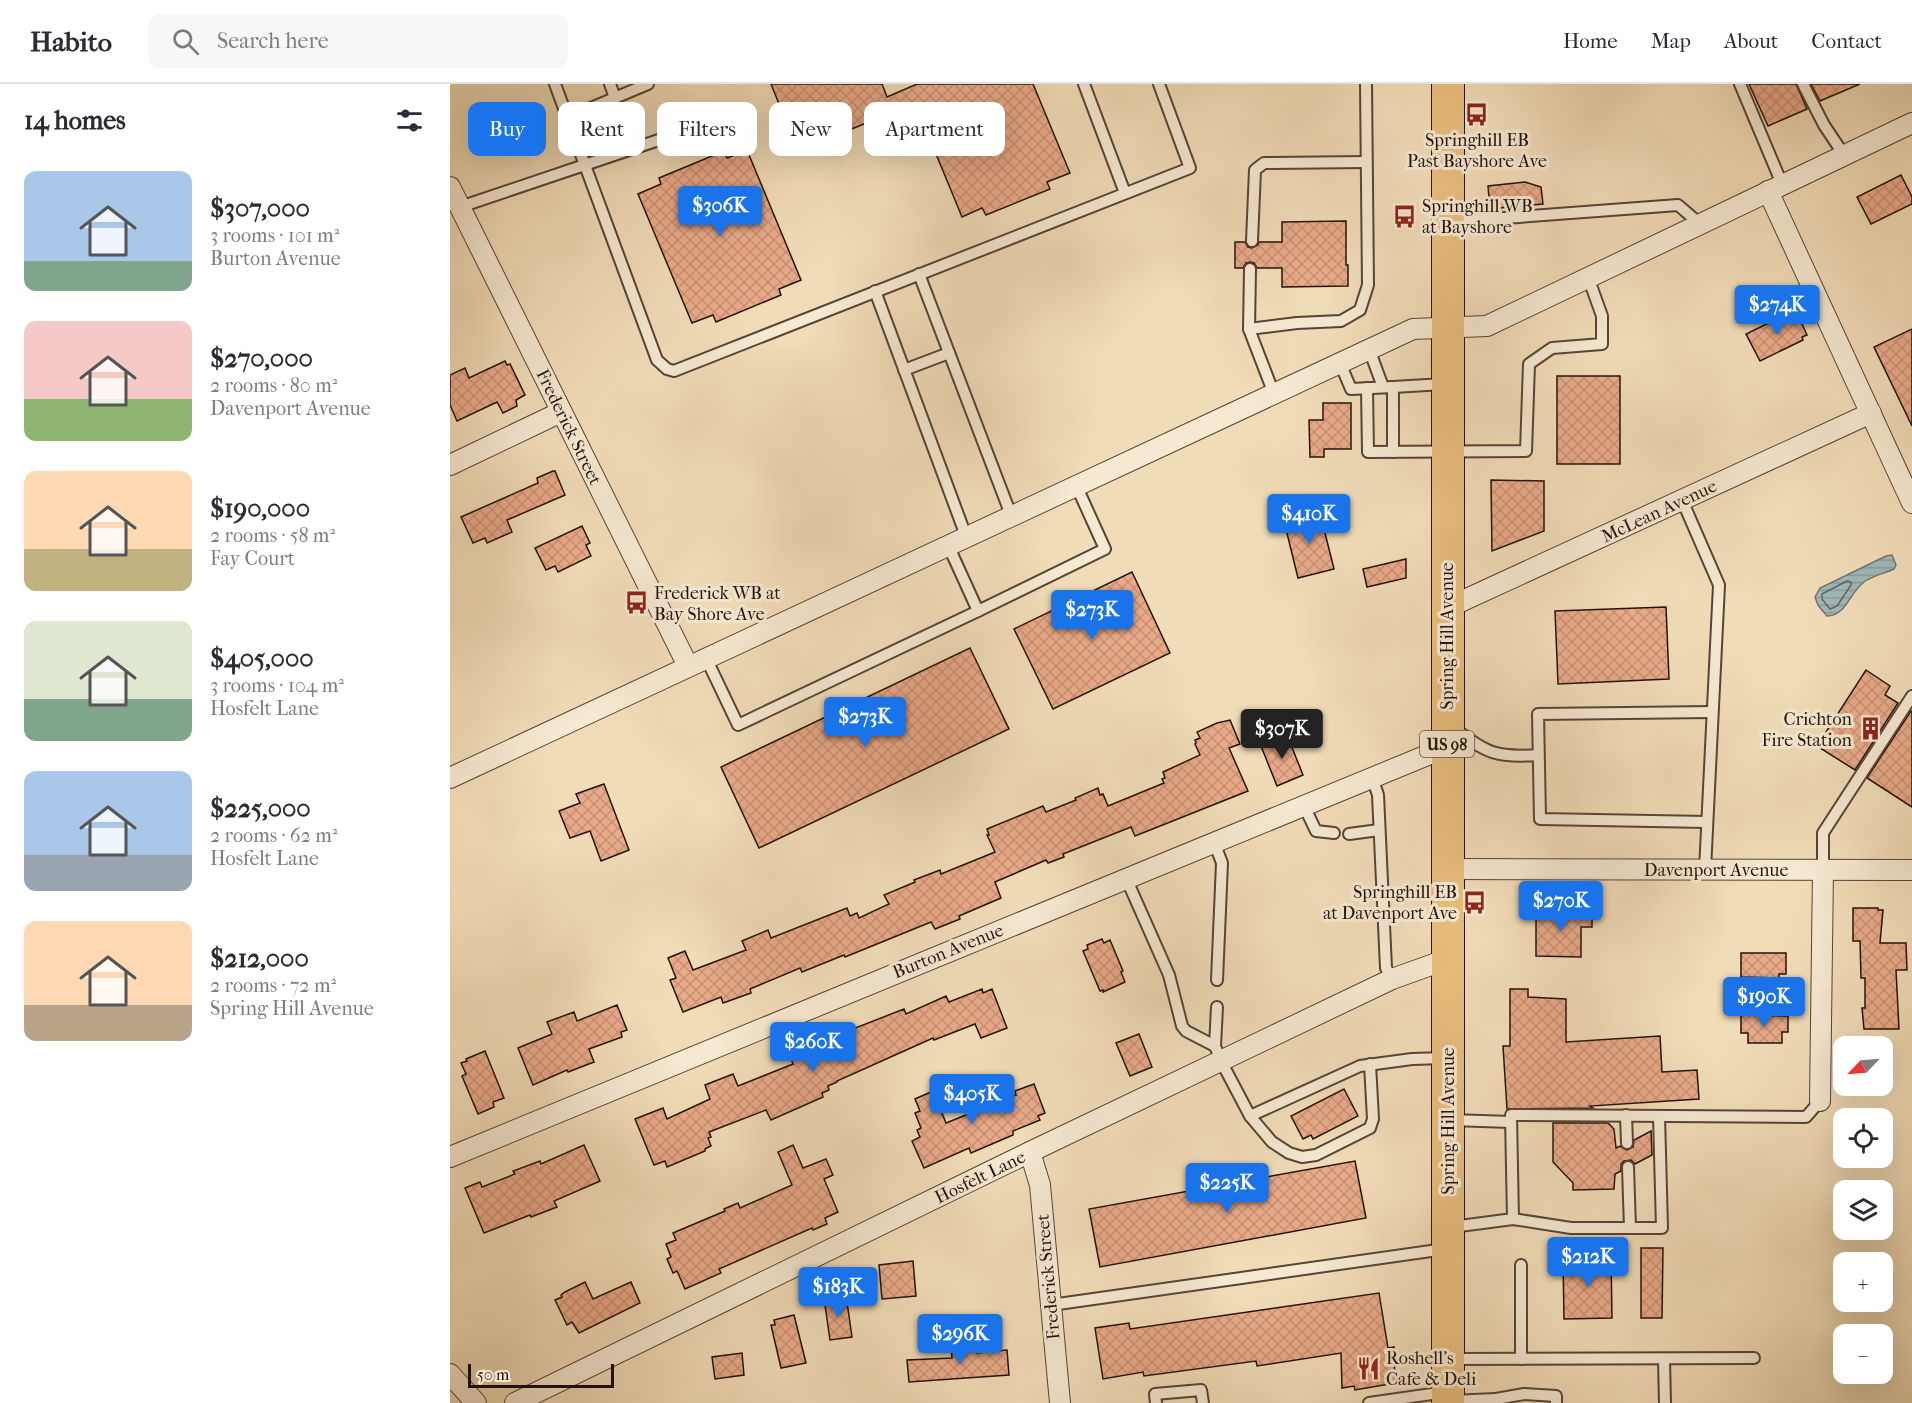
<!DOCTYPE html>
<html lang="en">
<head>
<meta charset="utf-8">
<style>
	body { margin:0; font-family:"IM FELL French Canon",serif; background:#f7f7f7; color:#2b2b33; height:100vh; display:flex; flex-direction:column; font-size:22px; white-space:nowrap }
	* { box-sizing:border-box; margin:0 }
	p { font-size:20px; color:#7c7c81 }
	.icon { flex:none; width:33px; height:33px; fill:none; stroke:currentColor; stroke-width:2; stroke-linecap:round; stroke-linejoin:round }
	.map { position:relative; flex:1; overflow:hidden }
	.details { display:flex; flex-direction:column; background:#fff; width:450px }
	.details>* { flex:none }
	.guide { position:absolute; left:18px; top:18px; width:570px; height:54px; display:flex; gap:12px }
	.needle { width:39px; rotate:245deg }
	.controls { position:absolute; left:1383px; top:952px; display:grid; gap:12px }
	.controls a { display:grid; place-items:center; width:60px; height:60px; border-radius:12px; background:#fff; box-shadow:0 6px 24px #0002; font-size:30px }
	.scale { position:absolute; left:18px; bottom:15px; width:146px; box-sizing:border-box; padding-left:6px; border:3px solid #24120b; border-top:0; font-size:16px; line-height:21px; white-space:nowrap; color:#24120b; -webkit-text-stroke:4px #f6e8d1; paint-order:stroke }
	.price { position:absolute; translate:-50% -51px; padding:0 14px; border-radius:6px; background:#1a73e8; color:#fff; font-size:20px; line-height:39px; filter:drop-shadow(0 2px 3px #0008) }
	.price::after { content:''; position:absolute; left:50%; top:36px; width:18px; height:14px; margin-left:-9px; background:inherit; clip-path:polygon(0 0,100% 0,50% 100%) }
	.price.on { background:#222; color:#fff }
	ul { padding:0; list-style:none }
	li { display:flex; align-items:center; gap:18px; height:150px; padding:0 24px }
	li span { display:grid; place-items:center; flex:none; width:168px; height:120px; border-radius:12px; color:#555 }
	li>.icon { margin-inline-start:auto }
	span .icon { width:72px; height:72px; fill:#fffc; stroke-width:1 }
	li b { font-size:26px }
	h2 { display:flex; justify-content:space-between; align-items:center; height:72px; padding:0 24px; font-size:26px }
	.tag { padding:0 21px; border-radius:12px; background:#fff; box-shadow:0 6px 24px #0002; font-size:21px; line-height:54px }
	.tag.on { background:#1a73e8; color:#fff }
	header { display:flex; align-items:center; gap:36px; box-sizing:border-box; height:84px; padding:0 30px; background:#fff; border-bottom:2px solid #e1e1e2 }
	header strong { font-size:28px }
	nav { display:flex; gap:33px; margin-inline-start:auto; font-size:21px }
	.search { width:420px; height:54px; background:#f7f7f7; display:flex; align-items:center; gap:15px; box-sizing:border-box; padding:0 21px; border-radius:12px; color:#7c7c81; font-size:22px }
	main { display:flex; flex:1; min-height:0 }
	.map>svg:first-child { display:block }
	.water { fill:url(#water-rules); stroke:#6e7673; stroke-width:1.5 }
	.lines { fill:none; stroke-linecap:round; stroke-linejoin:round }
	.shore { stroke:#626662; stroke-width:1.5 }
	.building { fill:url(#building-cross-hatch); stroke:#24120b; stroke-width:1.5 }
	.lane-casing { stroke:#574436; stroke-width:14 }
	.street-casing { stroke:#574436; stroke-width:22 }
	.primary-casing { stroke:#24120b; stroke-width:34 }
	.lane { stroke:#f6e8d1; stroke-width:10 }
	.street { stroke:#f6e8d1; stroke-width:20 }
	.primary { stroke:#e8be7c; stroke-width:32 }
	.labels { text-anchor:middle; stroke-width:6; stroke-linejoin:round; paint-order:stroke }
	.shield { fill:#f6e8d1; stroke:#635246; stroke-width:1.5 }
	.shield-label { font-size:16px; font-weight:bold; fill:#24120b }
	.poi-label { font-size:18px; fill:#24120b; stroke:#f6e8d1; text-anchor:start }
	.street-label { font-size:18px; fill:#24120b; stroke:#f6e8d1 }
</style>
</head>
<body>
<header>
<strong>Habito</strong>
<div class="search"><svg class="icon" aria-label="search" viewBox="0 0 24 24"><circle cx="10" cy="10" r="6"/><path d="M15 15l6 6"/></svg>Search here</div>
<nav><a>Home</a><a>Map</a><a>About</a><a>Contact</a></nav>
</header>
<main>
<section class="details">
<h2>14 homes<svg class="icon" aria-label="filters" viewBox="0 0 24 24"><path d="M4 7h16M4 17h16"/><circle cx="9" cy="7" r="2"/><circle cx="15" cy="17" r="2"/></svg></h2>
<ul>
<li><span style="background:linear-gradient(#a9c7e8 75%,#7fa58c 0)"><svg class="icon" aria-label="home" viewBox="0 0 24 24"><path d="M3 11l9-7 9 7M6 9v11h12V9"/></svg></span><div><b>$307,000</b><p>3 rooms · 101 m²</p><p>Burton Avenue</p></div></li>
<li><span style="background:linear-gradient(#f6c9c9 65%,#8fb573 0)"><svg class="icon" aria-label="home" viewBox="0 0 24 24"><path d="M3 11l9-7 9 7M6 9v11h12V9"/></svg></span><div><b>$270,000</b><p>2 rooms · 80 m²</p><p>Davenport Avenue</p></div></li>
<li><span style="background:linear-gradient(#ffd9b3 65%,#c2b280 0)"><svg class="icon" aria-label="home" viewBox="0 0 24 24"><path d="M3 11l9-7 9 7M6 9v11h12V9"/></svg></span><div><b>$190,000</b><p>2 rooms · 58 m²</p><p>Fay Court</p></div></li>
<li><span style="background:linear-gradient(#dfe7d0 65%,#7fa58c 0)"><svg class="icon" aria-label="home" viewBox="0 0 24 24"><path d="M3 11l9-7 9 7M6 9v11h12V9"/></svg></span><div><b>$405,000</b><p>3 rooms · 104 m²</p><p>Hosfelt Lane</p></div></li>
<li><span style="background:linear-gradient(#a9c7e8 70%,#9aa5b1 0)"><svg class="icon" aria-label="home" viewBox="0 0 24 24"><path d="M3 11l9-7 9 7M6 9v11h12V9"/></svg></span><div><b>$225,000</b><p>2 rooms · 62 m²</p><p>Hosfelt Lane</p></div></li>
<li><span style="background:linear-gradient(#ffd9b3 70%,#b9a48a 0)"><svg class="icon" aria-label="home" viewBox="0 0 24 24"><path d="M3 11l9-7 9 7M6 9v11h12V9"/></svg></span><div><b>$212,000</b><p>2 rooms · 72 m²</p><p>Spring Hill Avenue</p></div></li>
</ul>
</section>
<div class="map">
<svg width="1462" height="1319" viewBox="0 0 1462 1319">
	<defs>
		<pattern id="water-rules" width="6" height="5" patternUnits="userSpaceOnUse" patternTransform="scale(1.5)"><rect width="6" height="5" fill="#9fb9b9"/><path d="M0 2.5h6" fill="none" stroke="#899e9e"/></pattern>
		<pattern id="building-cross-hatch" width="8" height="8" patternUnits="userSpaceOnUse" patternTransform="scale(1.5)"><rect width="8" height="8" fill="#e9aa89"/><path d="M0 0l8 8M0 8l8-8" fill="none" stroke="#c89175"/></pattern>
	</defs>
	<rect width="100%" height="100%" fill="#f1dcb8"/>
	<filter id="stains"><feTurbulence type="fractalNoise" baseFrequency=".00333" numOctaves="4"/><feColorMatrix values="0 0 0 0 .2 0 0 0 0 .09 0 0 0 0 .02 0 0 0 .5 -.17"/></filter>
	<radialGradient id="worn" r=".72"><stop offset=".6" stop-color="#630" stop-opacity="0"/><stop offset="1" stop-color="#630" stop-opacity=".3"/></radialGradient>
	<path class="water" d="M1442 471 1446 481 1444 485C1435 489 1422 492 1414 498 1400 508 1396 532 1377 532L1368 521 1365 513 1370 504 1436 472Z"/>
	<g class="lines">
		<polygon class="shore" points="1397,497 1401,498 1401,501 1387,522 1380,525 1372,515 1372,510"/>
	</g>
	<g class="building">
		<polygon points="321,0 432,0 437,13 467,0 583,0 620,89 597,98 600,105 536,131 532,124 512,133 465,19 348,67"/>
		<polygon points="1299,0 1346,0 1357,25 1318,42"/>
		<polygon points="1361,0 1410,0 1370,17"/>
		<polygon points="297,66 351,196 329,205 331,211 266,238 263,231 242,239 188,110 211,100 209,94 274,67 277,74"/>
		<polygon points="1451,91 1462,113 1462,120 1421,140 1407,113"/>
		<polygon points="1075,98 1091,103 1093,120 1040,125 1038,102"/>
		<polygon points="896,137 896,181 898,181 898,202 832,203 832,184 807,184 804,179 800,178 796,179 793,184 785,184 785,158 795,158 798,163 802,164 808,161 809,158 832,158 832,138"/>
		<polygon points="1339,229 1341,231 1347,229 1357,251 1352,253 1353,256 1310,277 1296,250"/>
		<polygon points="1462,245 1462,342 1424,263"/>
		<polygon points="55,277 57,281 60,280 75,311 66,316 67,322 53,329 47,318 7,337 0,321 0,291 15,284 19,294"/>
		<rect x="1107" y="292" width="63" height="88"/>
		<polygon points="873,319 901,319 901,365 874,365 874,373 860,373 859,336 873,336"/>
		<polygon points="103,387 105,387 115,411 57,436 62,448 37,459 35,454 23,459 11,433 88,399 87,394"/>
		<polygon points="1041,396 1094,397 1094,447 1042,467"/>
		<polygon points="870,429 884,485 848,494 834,437"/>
		<polygon points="132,442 140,459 136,461 141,472 108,488 105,482 96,486 85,464"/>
		<polygon points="956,475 956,494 917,503 913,485"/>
		<polygon points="682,488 720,569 603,625 564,545"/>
		<polygon points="1216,523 1219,595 1108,600 1105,527"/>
		<polygon points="520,564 559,645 309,764 271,683"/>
		<polygon points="1416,586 1440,602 1435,611 1448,619 1405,686 1367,662"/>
		<polygon points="1461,627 1462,628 1462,723 1417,694"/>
		<polygon points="780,636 790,660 779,664 798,707 685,752 681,743 613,770 614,773 598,779 596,776 545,798 551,814 509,832 510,835 485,845 481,838 395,873 394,871 352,888 350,884 300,905 301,909 273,919 271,913 233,928 220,896 226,894 218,874 235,867 243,886 296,866 292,857 318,846 321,854 397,824 400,832 407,829 409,834 439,820 434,811 465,798 464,796 490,786 491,790 545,768 537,751 539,751 537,745 593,722 596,728 626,716 625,714 648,704 650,711 653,710 658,722 714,699 712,695 715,694 713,688 750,671 745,660 746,659 745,656 750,654 747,648 767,639"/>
		<polygon points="837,651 853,691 827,702 811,662"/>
		<polygon points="154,700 179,766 151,777 140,747 120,754 109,727 130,719 126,710"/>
		<polygon points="1403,824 1428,824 1428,826 1433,826 1430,859 1456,859 1457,886 1446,886 1449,945 1414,945 1412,924 1415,924 1415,894 1411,894 1410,857 1403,857"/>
		<polygon points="1086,826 1142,827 1142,843 1131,843 1131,873 1086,872"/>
		<polygon points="652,855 654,859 660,856 673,887 671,888 675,898 653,908 653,906 650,907 633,867 638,865 637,861"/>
		<polygon points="1291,869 1336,869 1336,890 1329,890 1329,894 1291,893"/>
		<polygon points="532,905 533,909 542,905 557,944 531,954 525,940 484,956 483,954 387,997 387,998 378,1002 379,1006 372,1009 373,1013 321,1036 316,1026 259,1048 261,1053 258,1054 261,1062 255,1065 255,1067 217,1083 215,1077 204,1081 185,1035 213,1024 217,1035 260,1015 255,1001 283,990 288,1002 343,980 339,970 454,925 456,930 496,912 499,918"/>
		<polygon points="1060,905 1078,905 1078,913 1116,915 1116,958 1210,952 1212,988 1247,986 1249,1015 1140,1022 1143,1024 1057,1025 1053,962 1060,962"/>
		<polygon points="167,921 177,946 171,948 172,953 139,965 144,978 118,988 117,986 83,1001 68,964 102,950 97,938 124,928 127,937"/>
		<polygon points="1291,931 1338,932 1338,948 1332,948 1332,959 1298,959 1298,949 1291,949"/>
		<polygon points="689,950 702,983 680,992 666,959"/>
		<polygon points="35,967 54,1014 43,1018 44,1023 28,1030 12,992 16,990 11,979 17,977 16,975"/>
		<polygon points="584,1000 595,1029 588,1032 590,1036 563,1047 563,1051 521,1069 519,1064 474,1084 462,1057 470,1053 467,1046 471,1044 465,1029 470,1027 465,1015 483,1007 496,1039 566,1011 565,1007"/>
		<polygon points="894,1005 908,1032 863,1055 861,1051 853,1055 841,1032"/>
		<polygon points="1103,1039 1158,1039 1164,1045 1166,1064 1170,1062 1177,1066 1183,1063 1184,1056 1201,1047 1202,1071 1185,1080 1181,1076 1174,1077 1171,1080 1171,1087 1165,1090 1164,1105 1123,1106 1123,1099 1103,1078"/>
		<polygon points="134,1061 150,1097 104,1117 107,1123 81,1133 80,1131 34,1149 15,1104 30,1098 32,1103 65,1090 63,1087 90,1077 91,1080"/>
		<polygon points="343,1061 353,1084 376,1075 383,1091 374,1095 388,1128 375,1134 377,1140 363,1146 362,1144 269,1185 271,1189 235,1205 227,1187 223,1189 217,1175 221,1173 216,1160 226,1156 223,1149 275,1127 274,1125 288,1119 290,1124 342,1101 328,1068"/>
		<polygon points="905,1077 916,1134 650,1183 639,1125"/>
		<polygon points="1191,1164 1213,1164 1212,1234 1191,1234"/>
		<polygon points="1161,1173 1162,1234 1114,1235 1113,1175"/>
		<polygon points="463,1177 466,1212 432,1215 429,1181"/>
		<polygon points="135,1198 143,1215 181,1198 190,1219 129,1249 122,1238 117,1241 105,1216 112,1213 111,1211 115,1208"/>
		<polygon points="929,1209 938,1264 944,1263 945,1299 905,1306 904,1302 892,1304 891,1269 807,1282 806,1277 694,1292 693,1288 653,1295 645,1244 679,1239 680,1245"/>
		<polygon points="396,1211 402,1253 380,1256 374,1214"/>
		<polygon points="344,1231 356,1279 331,1284 321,1241 325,1241 324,1236"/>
		<polygon points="526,1260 527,1269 557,1266 559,1291 459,1298 457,1276 502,1274 501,1261"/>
		<polygon points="292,1269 294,1291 265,1295 262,1273"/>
	</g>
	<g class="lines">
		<defs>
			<g id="lane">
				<polyline points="105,0 207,276 217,285 224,287 740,84 709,0"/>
				<polyline points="160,0 165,14"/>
				<polyline points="634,0 675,109"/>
				<polyline points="1290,0 1332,100"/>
				<polyline points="1353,0 1374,41 1394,71"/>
				<polyline points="117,34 198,0"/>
				<polyline points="10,123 271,35"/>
				<polyline points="1001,138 1228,121 1250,140"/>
				<polyline points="802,157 805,86 814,79 916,78"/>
				<polyline points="469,190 561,431"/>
				<polyline points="425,207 516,452"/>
				<polyline points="799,245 800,185"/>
				<polyline points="919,265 933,303"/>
				<polyline points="890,279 901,305 943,303 943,368"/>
				<polyline points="454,286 499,269"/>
				<polyline points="943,303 994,300"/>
				<polyline points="917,304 918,368 1076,367 1079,280 1102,264 1152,260 1152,232 1138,193"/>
				<polyline points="824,310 799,245 847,239 891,237 910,226 918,201 916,0"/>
				<polyline points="1232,416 1269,501 1255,786"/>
				<polyline points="498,461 528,527 655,465 626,401"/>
				<polyline points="256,574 288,641 528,527"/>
				<path d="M1004 644C1036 669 1046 674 1088 671"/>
				<polyline points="922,693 928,711 936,884 942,895"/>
				<polyline points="854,722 866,747 884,749"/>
				<polyline points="1257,738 1090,735 1088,630 1262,628"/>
				<polyline points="899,750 929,746"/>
				<polyline points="764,758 772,779 767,896"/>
				<polyline points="1373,786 1373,749 1462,612"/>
				<polyline points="676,794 719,891 732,942 736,947 765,962 771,977 800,1032 910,982 962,975 995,974"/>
				<polyline points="765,962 767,923"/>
				<polyline points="1176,1031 1177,1059"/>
				<polyline points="800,1032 822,1058 839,1069 852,1073 866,1071 920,1044 923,1035 920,980"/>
				<polyline points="1001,1036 1061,1038"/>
				<polyline points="1178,1083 1180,1144"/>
				<polyline points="1063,1135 1121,1144 1212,1144 1209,1032"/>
				<polyline points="1002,1143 1063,1135 1061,1031 1356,1033 1370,1017"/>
				<polyline points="1071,1181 1071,1275"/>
				<polyline points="601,1221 995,1165"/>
				<polyline points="1001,1275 1304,1274"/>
				<polyline points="1214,1275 1215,1319"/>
				<polyline points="1046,1315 1074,1310 1106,1312 1106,1319"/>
				<polyline points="1000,1317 1046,1315 1046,1319"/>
				<polyline points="706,1319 705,1310 751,1306 753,1319"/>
				<polyline points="919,1319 996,1308"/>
			</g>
			<g id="street">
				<polyline points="0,103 238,582"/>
				<polyline points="1318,107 1462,419"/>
				<polyline points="0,381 111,328"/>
				<polyline points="997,524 1421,329"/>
				<polyline points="0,694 963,245 1037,242 1462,39"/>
				<polyline points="998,785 1462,786"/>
				<polyline points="1370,1017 1373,786"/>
				<polyline points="580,1068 590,1101 610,1319"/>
				<polyline points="0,1073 997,663"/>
				<polyline points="0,1290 26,1319"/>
				<polyline points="65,1319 580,1068 942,895 998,875"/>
			</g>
			<polyline id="primary" points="998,0 998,1319"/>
		</defs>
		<use href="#lane" class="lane-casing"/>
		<use href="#street" class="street-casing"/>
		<use href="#primary" class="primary-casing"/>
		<use href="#lane" class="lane"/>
		<use href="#street" class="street"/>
		<use href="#primary" class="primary"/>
	</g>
	<defs>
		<symbol id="bus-bare" viewBox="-9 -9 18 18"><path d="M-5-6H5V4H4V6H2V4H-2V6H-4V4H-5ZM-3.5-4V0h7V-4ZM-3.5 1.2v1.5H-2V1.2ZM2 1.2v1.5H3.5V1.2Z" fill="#8f2418" stroke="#f6e8d1" stroke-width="2.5" paint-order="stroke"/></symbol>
		<symbol id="building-bare" viewBox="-9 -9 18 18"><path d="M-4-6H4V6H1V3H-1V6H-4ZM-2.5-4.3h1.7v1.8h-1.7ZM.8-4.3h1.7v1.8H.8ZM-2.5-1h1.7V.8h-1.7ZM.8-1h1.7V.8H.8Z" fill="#8f2418" stroke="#f6e8d1" stroke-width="2.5" paint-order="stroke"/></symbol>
		<symbol id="restaurant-bare" viewBox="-9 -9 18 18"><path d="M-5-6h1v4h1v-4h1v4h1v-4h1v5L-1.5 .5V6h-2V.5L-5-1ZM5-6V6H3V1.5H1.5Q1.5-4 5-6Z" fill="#8f2418" stroke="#f6e8d1" stroke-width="2.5" paint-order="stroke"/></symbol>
	</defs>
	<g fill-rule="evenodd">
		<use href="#bus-bare" x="1010" y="14" width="33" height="33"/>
		<use href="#bus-bare" x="938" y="116" width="33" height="33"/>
		<use href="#bus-bare" x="170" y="502" width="33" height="33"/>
		<use href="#building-bare" x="1404" y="628" width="33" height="33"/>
		<use href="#bus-bare" x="1008" y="802" width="33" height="33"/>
		<use href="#restaurant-bare" x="902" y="1268" width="33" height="33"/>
	</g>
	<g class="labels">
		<rect class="shield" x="970" y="647" width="54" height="26" rx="4.5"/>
		<g class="shield-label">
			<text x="997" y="666">US 98</text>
		</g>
		<g class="poi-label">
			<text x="1027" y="62" text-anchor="middle">Springhill EB<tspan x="1027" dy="21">Past Bayshore Ave</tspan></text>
			<text x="972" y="128">Springhill WB<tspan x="972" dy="21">at Bayshore</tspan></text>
			<text x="204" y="515">Frederick WB at<tspan x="204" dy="21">Bay Shore Ave</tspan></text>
			<text x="1402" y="641" text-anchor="end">Crichton<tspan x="1402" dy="21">Fire Station</tspan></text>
			<text x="1007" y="814" text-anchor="end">Springhill EB<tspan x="1007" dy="21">at Davenport Ave</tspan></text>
			<text x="936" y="1280">Roshell's<tspan x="936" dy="21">Cafe &amp; Deli</tspan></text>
		</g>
		<g class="street-label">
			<text transform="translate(119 343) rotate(64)" y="6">Frederick Street</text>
			<text transform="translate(1209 427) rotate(-25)" y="6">McLean Avenue</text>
			<text transform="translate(997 552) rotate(-90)" y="6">Spring Hill Avenue</text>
			<text x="1266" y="792">Davenport Avenue</text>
			<text transform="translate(498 867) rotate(-22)" y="6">Burton Avenue</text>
			<text transform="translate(998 1037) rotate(-90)" y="6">Spring Hill Avenue</text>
			<text transform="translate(530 1093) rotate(-26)" y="6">Hosfelt Lane</text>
			<text transform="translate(598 1193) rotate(-95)" y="6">Frederick Street</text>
		</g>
	</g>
	<rect width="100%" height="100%" filter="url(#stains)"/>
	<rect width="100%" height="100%" fill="url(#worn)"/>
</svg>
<div class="controls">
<a><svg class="needle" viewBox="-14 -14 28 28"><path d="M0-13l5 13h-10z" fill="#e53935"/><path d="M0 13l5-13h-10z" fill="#7c7c81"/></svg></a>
<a><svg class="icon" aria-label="locate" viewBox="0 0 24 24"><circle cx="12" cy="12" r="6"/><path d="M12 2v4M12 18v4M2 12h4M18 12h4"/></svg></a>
<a><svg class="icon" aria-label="layers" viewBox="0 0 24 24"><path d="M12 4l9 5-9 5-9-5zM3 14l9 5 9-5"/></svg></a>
<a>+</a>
<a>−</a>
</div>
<div class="scale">50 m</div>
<b class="price" style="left:270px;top:153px">$306K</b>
<b class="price" style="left:1327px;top:252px">$274K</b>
<b class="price" style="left:859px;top:461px">$410K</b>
<b class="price" style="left:642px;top:557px">$273K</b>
<b class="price" style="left:415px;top:664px">$273K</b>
<b class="price on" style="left:832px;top:676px">$307K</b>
<b class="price" style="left:1111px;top:848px">$270K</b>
<b class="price" style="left:1314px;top:944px">$190K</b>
<b class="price" style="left:363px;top:989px">$260K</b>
<b class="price" style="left:522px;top:1041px">$405K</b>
<b class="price" style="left:777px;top:1130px">$225K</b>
<b class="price" style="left:1138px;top:1204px">$212K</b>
<b class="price" style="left:388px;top:1234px">$183K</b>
<b class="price" style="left:510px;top:1281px">$296K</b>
<div class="guide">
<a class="tag on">Buy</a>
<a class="tag">Rent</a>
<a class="tag">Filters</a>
<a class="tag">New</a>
<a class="tag">Apartment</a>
</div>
</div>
</main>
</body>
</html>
